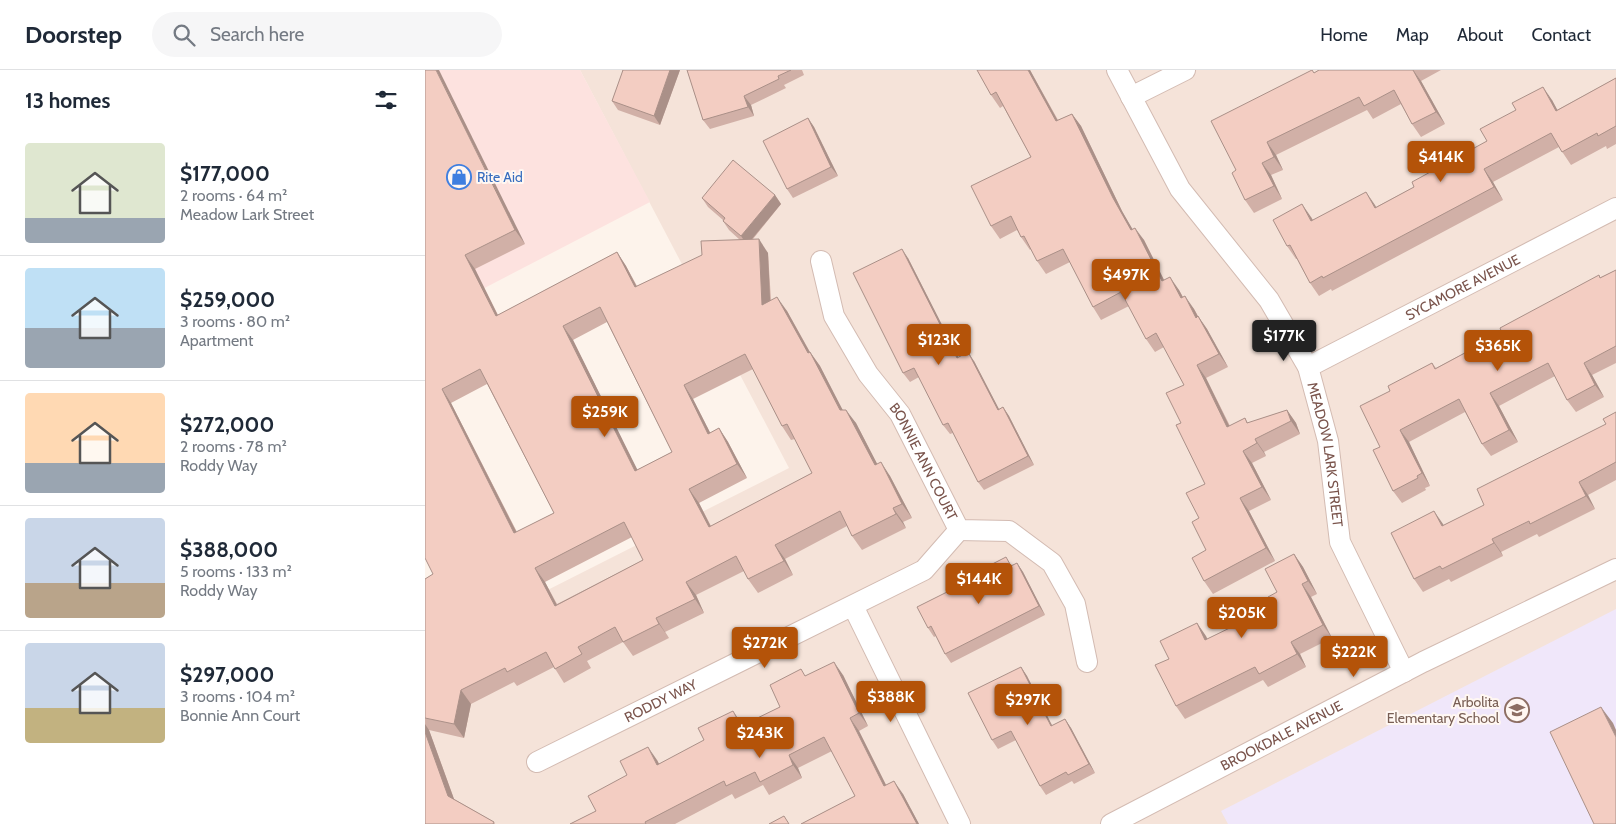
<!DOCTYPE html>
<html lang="en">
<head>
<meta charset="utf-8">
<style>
	body { margin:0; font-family:Cabin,sans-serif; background:#f6f6f7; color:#1f2937; height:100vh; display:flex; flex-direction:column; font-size:19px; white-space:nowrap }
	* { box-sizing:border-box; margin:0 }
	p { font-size:16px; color:#747a83 }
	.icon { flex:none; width:28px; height:28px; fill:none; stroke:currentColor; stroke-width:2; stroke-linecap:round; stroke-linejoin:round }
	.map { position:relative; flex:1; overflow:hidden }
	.panel { display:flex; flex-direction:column; background:#fff; width:425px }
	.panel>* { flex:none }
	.price { position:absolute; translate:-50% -42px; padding:0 11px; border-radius:5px; background:#b45309; color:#fff; font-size:16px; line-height:32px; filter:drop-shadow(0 1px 2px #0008) }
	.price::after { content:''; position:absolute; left:50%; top:30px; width:15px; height:11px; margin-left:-8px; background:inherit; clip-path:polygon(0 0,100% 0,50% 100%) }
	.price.current { background:#222; color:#fff }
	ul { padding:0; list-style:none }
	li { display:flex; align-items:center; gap:15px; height:125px; padding:0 25px }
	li+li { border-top:1px solid #e0e1e3 }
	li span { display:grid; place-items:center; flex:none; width:140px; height:100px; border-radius:5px; color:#555 }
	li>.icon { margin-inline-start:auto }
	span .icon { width:60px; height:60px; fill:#fffc; stroke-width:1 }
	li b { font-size:21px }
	h2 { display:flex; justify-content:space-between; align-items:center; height:60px; padding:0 25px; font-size:21px }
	header { display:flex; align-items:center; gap:30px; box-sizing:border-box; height:70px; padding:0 25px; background:#fff; border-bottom:1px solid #e0e1e3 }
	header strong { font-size:24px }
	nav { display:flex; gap:28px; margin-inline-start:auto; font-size:18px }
	.search { width:350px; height:45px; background:#f6f6f7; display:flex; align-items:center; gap:12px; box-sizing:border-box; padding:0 18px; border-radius:28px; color:#747a83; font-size:19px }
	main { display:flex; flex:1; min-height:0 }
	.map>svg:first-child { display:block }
	.residential { fill:#f5e3d9 }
	.commercial { fill:#fde2df }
	.education { fill:#f0e7fa }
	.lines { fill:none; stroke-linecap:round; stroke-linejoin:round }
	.minor-casing { stroke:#d3bbb2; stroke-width:22 }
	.minor { stroke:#fff; stroke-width:20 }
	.wall { fill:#d1b0a7; fill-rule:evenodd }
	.shaded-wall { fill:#aa9088 }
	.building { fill:#f3cdc2; stroke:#aa9088; fill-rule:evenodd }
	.labels { text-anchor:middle; stroke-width:4; stroke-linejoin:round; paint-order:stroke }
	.shop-label { font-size:14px; fill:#366cbe; stroke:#fff7f2; text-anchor:start }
	.street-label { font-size:14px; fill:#7a544c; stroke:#fff7f2 }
	.education-label { font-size:14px; fill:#785e54; stroke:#fff7f2; text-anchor:end }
</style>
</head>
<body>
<header>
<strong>Doorstep</strong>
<div class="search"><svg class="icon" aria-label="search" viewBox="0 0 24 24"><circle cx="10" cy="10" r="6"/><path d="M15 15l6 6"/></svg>Search here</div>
<nav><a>Home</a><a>Map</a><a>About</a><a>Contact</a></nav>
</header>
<main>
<section class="panel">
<h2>13 homes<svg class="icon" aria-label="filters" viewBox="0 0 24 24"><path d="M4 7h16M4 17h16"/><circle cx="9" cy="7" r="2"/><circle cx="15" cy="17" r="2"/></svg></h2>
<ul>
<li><span style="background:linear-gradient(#dfe7d0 75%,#9aa5b1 0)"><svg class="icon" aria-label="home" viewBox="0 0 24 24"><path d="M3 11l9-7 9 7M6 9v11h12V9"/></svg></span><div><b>$177,000</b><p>2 rooms · 64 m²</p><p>Meadow Lark Street</p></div></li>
<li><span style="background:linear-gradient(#bfe0f5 60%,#9aa5b1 0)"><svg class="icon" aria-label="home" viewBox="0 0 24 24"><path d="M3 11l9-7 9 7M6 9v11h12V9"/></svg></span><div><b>$259,000</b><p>3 rooms · 80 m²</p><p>Apartment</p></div></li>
<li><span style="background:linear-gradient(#ffd9b3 70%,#9aa5b1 0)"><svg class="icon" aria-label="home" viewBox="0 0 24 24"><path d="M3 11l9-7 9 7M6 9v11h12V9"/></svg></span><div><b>$272,000</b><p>2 rooms · 78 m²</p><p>Roddy Way</p></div></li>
<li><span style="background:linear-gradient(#c9d6e8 65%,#b9a48a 0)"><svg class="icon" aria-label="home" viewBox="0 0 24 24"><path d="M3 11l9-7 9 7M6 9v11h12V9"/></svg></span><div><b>$388,000</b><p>5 rooms · 133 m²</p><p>Roddy Way</p></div></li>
<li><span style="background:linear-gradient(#c9d6e8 65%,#c2b280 0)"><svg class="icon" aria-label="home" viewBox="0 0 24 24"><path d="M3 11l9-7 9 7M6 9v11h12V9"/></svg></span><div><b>$297,000</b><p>3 rooms · 104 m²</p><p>Bonnie Ann Court</p></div></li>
</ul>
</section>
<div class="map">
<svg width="1191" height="754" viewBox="0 0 1191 754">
	<rect width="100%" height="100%" fill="#fdf3eb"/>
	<polygon class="residential" points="155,0 1191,0 1191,754 0,754 0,582 364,398"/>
	<polygon class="commercial" points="0,0 155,0 225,132 0,249"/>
	<polygon class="education" points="1191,539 1191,754 803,754 796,741"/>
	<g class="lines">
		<defs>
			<g id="minor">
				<path id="s1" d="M692 0 755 119 844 230 883 297 903 371 915 472 979 602"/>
				<polyline points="706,27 760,0"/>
				<path id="s2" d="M396 191 409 246 443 304 475 344 534 460 584 461 627 493 650 534 662 592"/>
				<path id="s3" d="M883 297 1191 138"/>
				<polyline points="428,536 535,754"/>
				<path id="s4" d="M112 692 499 500 534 460"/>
				<path id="s5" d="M686 754 998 592 1191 499"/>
			</g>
		</defs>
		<use href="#minor" class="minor-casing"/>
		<use href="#minor" class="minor"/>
	</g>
	<g class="wall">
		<path d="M0 0 100 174 50 199 73 245 192 182 201 196 212 216 315 170 304 160 298 151V150L283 137 277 128 350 125 356 134 328 169 343 183 346 230 362 241 385 282 395 296 417 340 431 353 452 394 465 406 487 448 478 452 481 458 437 480 427 466 422 456 360 489 368 505 333 523 323 509 319 501 271 525 279 543 240 562 244 568 208 586 198 572 162 591 166 598 139 613 129 597 92 616 89 612 46 634 39 668 4 660 29 729 69 752 70 754H0V509L8 504ZM182 252 247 382 212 400 148 270ZM328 299 357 356 366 370 370 369 387 403 286 456 274 433 322 408 303 372 294 358 285 363 268 329ZM62 314 129 443 92 462 26 333ZM207 467 218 490 132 534 120 512Z"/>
		<polygon points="197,0 255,0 235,55 193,40 187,31 198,2"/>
		<polygon points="262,0 377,0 379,5 359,15 361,18 326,35 329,46 285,59 278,50"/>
		<polygon points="552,0 605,0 633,50 647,44 656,56 697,141 707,159 719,170 739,210 754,220 758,227 769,239 773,246 782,259 803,297 781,308 805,356 820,348 823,353 862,340 871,353 875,364 839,382 841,386 827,393 846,430 824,441 850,491 788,524 779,511 781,480 774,448 780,414 756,353 759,315 739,277 730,282 721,269 704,236 676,250 668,237 645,192 621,204 612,191 606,179 605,180 596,167 592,160 575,169 566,156 606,87 578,36 575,38 566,25"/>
		<polygon points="887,0 889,3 894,0 1016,0 996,11 1020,54 996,67 987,54 976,34 948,49 942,40 851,85 858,100 846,105 857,129 829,143 820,130 811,100"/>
		<polygon points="1191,8 1191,74 1182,79 1181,76 1146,95 1134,77 1068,112 1078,130 907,221 906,219 894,226 885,213 872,189 871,189 862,176 886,147 888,150 951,137 989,117 1127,30 1132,40"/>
		<polygon points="383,48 389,57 413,106 368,128 362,119"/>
		<polygon points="483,188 533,287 549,291 574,339 578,337 584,346 609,395 559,420 553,412 528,363 525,364 518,355 494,307 485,312 478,303"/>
		<polygon points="1191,200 1191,293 1167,305 1179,327 1151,342 1142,330 1130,306 1074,336 1093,372 1066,386 1057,374 1040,342 984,372 1005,416 1000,418 1001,420 977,433 968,421 955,377 965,321 1007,293 1011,298 1077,263 1176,207"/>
		<polygon points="1191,342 1191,410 1163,425 1170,439 1114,467 1112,464 1076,482 1078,486 1026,512 1024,509 998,522 989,509 1019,455 1059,435 1181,354"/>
		<polygon points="869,484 878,497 892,524 886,527 907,568 875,584 881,597 843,617 838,610 760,649 751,636 744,589 772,553 782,569 817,552 845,531 852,522"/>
		<polygon points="592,493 598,502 620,545 526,593 520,584 511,566 509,567 503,558 587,495"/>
		<polygon points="596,597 602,606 627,656 640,649 646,658 670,703 649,714 647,711 621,725 615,716 591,670 573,679 567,670"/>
		<polygon points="418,605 443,656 434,661 461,715 478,724 494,754 376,754 430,726 407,681 373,698 377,708 344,725 338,715 310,729 307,724 250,754 145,754 171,741 202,705 232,690 234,694 318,655 355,637 381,606"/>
	</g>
	<g class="shaded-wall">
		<polygon points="11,0 14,0 100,174 90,160"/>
		<polygon points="245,0 255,0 235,55 229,46"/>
		<polygon points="603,0 605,0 640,64 631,51"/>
		<polygon points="988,0 996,11 1020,54 1011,42"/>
		<polygon points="1118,17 1127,30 1140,54 1131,41"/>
		<polygon points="319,26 326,35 329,46 323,37"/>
		<polygon points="647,44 656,56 697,141 715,172 706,160 688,128"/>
		<polygon points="383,48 389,57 413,106 406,97"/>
		<polygon points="842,72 851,85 858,100 849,87"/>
		<polygon points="837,93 846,105 857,129 849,116"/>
		<polygon points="1059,99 1068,112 1078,130 1069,117"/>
		<polygon points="941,122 950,135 959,151 950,138"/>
		<polygon points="350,125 356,134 322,175 316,166"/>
		<polygon points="877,134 886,147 895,164 886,151"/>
		<polygon points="710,158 719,170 746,224 737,211"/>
		<polygon points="334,169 343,183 346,249 337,235"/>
		<polygon points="477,179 483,188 538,296 532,288"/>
		<polygon points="192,182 201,196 219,231 210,217"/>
		<polygon points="40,185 50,199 80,260 71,246"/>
		<polygon points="745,207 754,220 765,241 756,228"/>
		<polygon points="760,226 769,239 780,260 771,248"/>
		<polygon points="352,227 362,241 393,297 383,283"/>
		<polygon points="773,246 782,259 803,297 794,284"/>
		<polygon points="138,256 148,270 220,415 210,401"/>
		<polygon points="385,282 395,296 425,354 415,340"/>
		<polygon points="543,282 549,291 579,349 573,340"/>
		<polygon points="1159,293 1167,305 1179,327 1170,315"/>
		<polygon points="772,295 781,308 811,370 802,357"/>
		<polygon points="259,315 268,329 293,378 283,364"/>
		<polygon points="17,319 26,333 99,477 89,463"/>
		<polygon points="1065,323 1074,336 1093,372 1084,360"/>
		<polygon points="578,337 584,346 609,395 603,386"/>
		<polygon points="421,340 431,353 460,409 450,395"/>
		<polygon points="862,340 871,353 875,364 866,351"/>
		<polygon points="294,358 303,372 322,408 312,394"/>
		<polygon points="975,360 984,372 1005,416 997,403"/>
		<polygon points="830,369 839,382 841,386 832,373"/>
		<polygon points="818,381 827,393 846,430 837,417"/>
		<polygon points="456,392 465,406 487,448 477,434"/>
		<polygon points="1154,412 1163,425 1170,439 1161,426"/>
		<polygon points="264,419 274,433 293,471 284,457"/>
		<polygon points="815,428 824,441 850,491 841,478"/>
		<polygon points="468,438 478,452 481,458 471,444"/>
		<polygon points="1009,441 1018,454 1026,469 1017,456"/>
		<polygon points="1067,469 1076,482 1078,486 1069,473"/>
		<polygon points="350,475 360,489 368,505 359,491"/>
		<polygon points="869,484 878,497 892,524 883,511"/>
		<polygon points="592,493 598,502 620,545 614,536"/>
		<polygon points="110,498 120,512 139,549 130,536"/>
		<polygon points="261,512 271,525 279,543 270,529"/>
		<polygon points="877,514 886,527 907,568 898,555"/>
		<polygon points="231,548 240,562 244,568 234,554"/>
		<polygon points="772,553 781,566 789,583 780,570"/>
		<polygon points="866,572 875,584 881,597 872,584"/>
		<polygon points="409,592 418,605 443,656 434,643"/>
		<polygon points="596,597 602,606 632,665 626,656"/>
		<polygon points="36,620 46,634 39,668 29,654"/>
		<polygon points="1176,637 1188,653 1191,660 1191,667"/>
		<polygon points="308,641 317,654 325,669 316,656"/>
		<polygon points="425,648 434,661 468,729 459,716"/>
		<polygon points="640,649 646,658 670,703 664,694"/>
		<polygon points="0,654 4,660 33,740 23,726 0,662"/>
		<polygon points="223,677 232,690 241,708 232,695"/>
		<polygon points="364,685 373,698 377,708 368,695"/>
		<polygon points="469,711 478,724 494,754 492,754"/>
	</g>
	<g class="building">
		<path d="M0 0H11L90 160 40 185 71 246 192 182 210 217 277 185 276 171 334 169 337 235 352 227 383 283 385 282 415 340H421L450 395 456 392 477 434 468 438 471 444 427 466 415 441 350 475 359 491 323 509 311 486 261 512 270 529 231 548 234 554 198 572 190 557 153 577 157 584 130 599 121 582 82 602 80 598 36 620 29 654 0 648V509L8 504 0 488ZM175 237 247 382 210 401 138 256ZM320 284 357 356 362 354 387 403 284 457 264 419 312 394 294 358 283 364 259 315ZM55 299 129 443 89 463 17 319ZM199 452 218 490 130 536 110 498Z"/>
		<polygon points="198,0 245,0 229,46 187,31"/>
		<polygon points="262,0 366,0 353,6 354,9 319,26 323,37 278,50"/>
		<polygon points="552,0 603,0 631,51 647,44 688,128 706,160 710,158 737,211 745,207 756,228 760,226 771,248 773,246 794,284 772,295 802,357 820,348 822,353 862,340 866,351 830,369 832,373 818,381 837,417 815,428 841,478 779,511 767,488 781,480 767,452 774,448 761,423 780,414 751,355 756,353 741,323 759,315 731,263 721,269 696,222 668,237 638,179 612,191 599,166 596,167 586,146 566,156 546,116 606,87 571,22 566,25"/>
		<polygon points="887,0 889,3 894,0 988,0 1011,42 987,54 969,20 939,36 934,27 842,72 849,87 837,93 849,116 820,130 807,103 811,100 786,51"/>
		<polygon points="1191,8 1191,56 1173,66 1172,63 1137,82 1126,63 1059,99 1069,117 898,208 897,206 885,213 865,175 862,176 848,150 877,134 886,151 941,122 950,138 989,117 987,112 1062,71 1055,59 1091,40 1087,33 1118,17 1131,41"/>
		<polygon points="383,48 406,97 362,119 338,71"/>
		<polygon points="308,90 350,125 316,166 298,151 300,148 277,128"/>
		<polygon points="477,179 532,288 543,282 573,340 578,337 603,386 553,412 523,353 518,355 489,298 478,303 428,203"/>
		<polygon points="1191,200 1191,276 1159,293 1170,315 1142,330 1123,293 1065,323 1084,360 1057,374 1034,329 975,360 997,403 992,406 993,408 968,421 948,380 955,377 935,336 965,321 963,316 1007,293 1010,299 1077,263 1075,258 1174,205 1175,208"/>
		<polygon points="1191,342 1191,392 1154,412 1161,426 1105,454 1104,451 1067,469 1069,473 1017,499 1015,496 989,509 966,463 1009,441 1017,456 1059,435 1052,419 1181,354 1178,349"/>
		<polygon points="869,484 883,511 877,514 898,555 866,572 872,584 834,604 830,597 751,636 730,595 744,589 735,571 772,553 780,570 817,552 815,547 845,531 843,527 852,522 840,499"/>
		<polygon points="581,487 586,496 592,493 614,536 520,584 506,556 503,558 492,537 542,512 540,508"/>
		<polygon points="409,592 434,643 425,648 459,716 469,711 492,754 376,754 430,726 399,667 364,685 368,695 335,712 330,702 301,716 299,711 220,752 221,754 145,754 171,741 163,726 202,705 195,691 223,677 232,695 279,670 273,658 308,641 316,656 355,637 345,615 376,599 380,606"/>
		<polygon points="596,597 626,656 640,649 664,694 643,705 641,702 615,716 586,661 567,670 543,623"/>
		<polygon points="1176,637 1191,667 1191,754 1169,754 1125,662"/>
		<polygon points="0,662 23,726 69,752 68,754 0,754"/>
		<polygon points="359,746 364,754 344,754"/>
	</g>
	<defs>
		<symbol id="shop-ring" viewBox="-11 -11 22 22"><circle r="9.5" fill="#fff7f2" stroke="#3f7fe0" stroke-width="1.5"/><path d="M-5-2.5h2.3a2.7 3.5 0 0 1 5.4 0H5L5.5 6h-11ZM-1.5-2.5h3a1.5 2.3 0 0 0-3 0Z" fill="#3f7fe0"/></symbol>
		<symbol id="school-ring" viewBox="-11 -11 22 22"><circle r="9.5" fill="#fff7f2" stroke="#8d6e63" stroke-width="1.5"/><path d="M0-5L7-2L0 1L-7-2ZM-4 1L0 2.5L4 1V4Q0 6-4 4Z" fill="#8d6e63"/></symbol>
	</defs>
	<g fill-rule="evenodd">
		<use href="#shop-ring" x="20" y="93" width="28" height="28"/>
		<use href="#school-ring" x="1078" y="626" width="28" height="28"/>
	</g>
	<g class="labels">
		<g class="shop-label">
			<text x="52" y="112">Rite Aid</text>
		</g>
		<g class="street-label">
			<text dy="5" stroke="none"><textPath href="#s3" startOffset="174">SYCAMORE AVENUE</textPath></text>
			<text dy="5" stroke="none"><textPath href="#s1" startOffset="444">MEADOW LARK STREET</textPath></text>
			<text dy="5" stroke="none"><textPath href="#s2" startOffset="228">BONNIE ANN COURT</textPath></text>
			<text dy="5" stroke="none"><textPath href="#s4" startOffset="138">RODDY WAY</textPath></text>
			<text dy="5" stroke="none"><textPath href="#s5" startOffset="192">BROOKDALE AVENUE</textPath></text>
		</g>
		<g class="education-label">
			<text x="1074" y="637">Arbolita<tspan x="1074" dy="16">Elementary School</tspan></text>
		</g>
	</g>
</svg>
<b class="price" style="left:1016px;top:113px">$414K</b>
<b class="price" style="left:701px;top:231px">$497K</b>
<b class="price current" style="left:859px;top:292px">$177K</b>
<b class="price" style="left:514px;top:296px">$123K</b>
<b class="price" style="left:1073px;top:302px">$365K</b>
<b class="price" style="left:180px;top:368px">$259K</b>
<b class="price" style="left:554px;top:535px">$144K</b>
<b class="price" style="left:817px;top:569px">$205K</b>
<b class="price" style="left:340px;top:599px">$272K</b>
<b class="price" style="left:929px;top:608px">$222K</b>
<b class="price" style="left:466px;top:653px">$388K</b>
<b class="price" style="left:603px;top:656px">$297K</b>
<b class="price" style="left:335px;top:689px">$243K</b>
</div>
</main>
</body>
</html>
